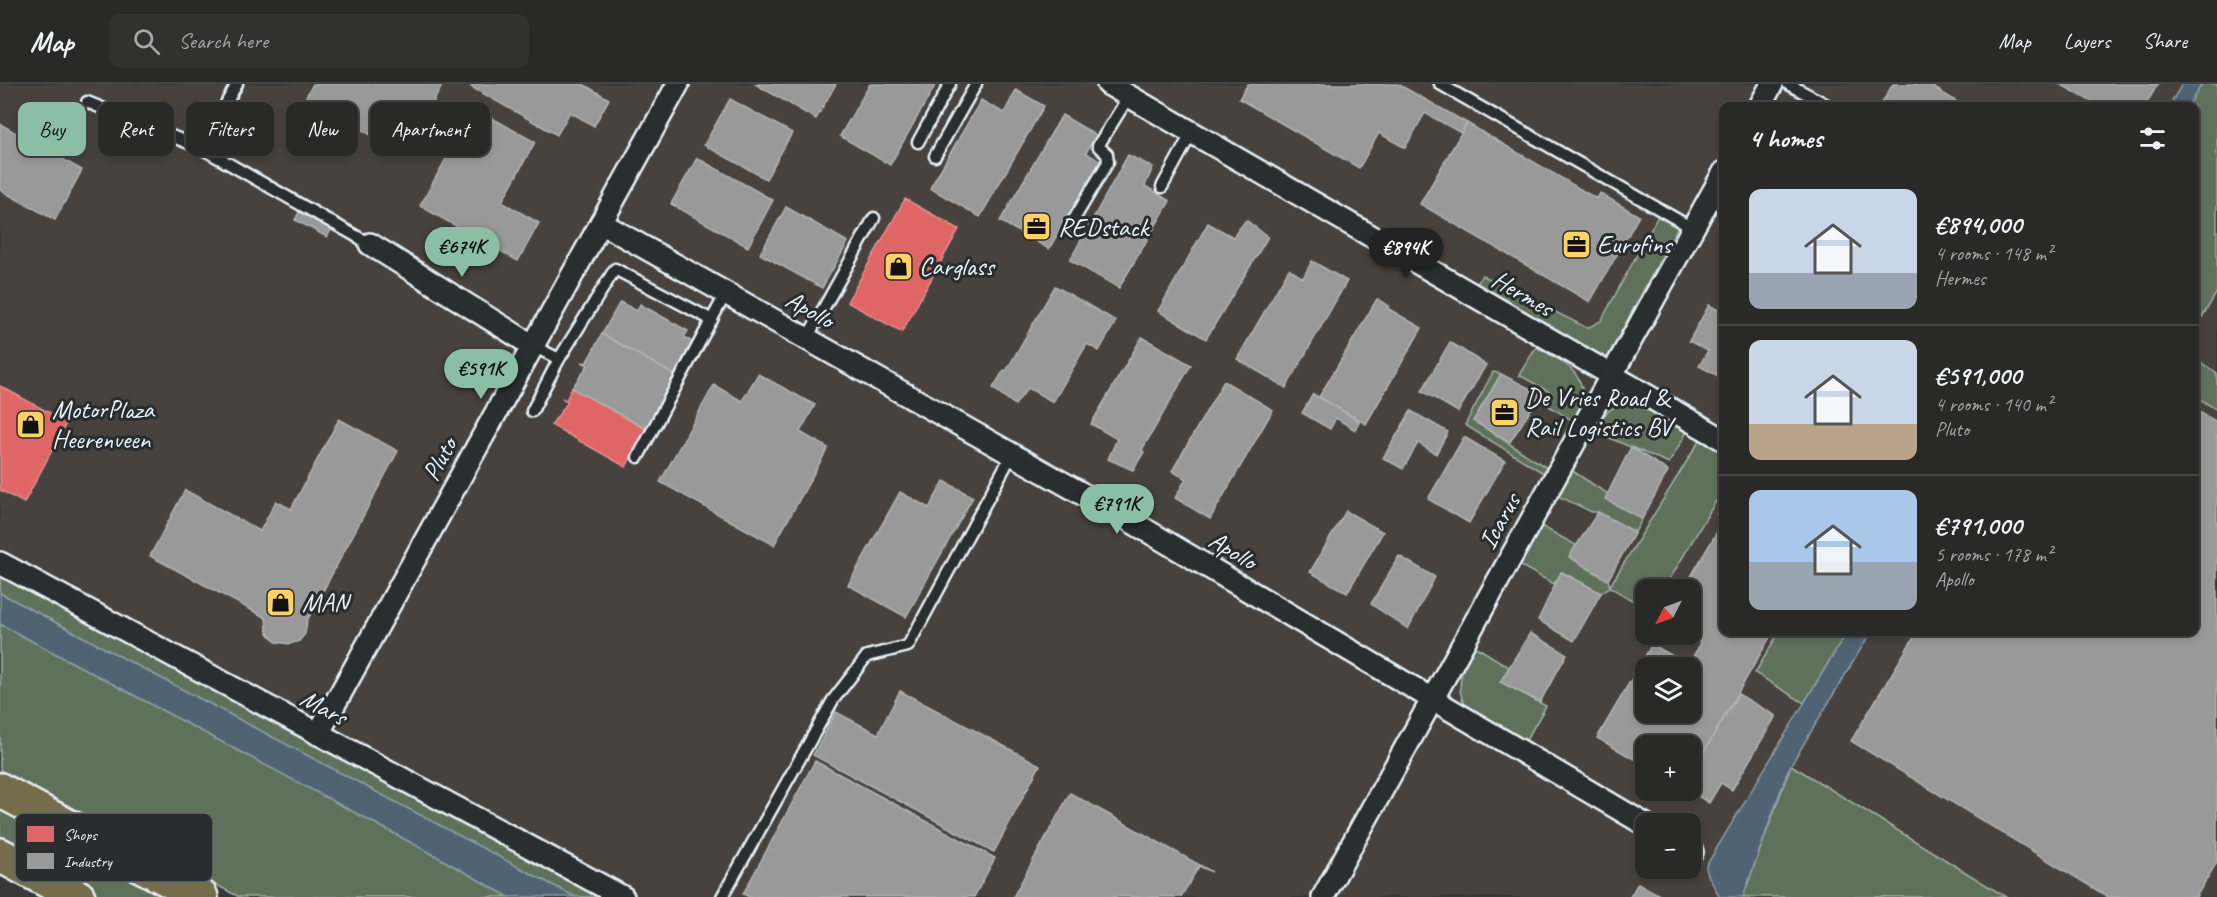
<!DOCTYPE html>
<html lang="en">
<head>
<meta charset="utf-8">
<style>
	body { margin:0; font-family:Caveat,sans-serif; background:#313130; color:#f1f3f6; height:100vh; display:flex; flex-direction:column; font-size:22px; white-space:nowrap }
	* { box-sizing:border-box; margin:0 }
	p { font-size:20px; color:#a5a6a8 }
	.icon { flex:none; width:33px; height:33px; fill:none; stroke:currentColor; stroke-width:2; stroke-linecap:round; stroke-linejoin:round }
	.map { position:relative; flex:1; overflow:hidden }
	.panel { position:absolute; left:1719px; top:18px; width:480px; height:534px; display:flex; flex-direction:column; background:#292928; border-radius:12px; box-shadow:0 3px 9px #0003,0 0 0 2px #454545 }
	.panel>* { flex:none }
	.hud { position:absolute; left:18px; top:18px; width:570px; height:54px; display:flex; gap:12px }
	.needle { width:39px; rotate:228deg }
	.fabs { position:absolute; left:1635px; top:495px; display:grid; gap:12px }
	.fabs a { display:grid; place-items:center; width:66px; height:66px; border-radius:12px; background:#292928; box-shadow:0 3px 9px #0003,0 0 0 2px #454545; font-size:30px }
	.price { position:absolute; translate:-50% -51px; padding:0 14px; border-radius:21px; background:#8abfa5; color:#111; font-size:20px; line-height:39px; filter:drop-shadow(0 2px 3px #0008) }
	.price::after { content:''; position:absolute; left:50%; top:36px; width:18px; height:14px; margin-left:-9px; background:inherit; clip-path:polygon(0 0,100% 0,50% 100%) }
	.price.active { background:#222; color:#fff }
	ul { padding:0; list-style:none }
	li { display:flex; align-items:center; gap:18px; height:150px; padding:0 30px }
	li+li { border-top:2px solid #454545 }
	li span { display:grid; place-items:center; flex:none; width:168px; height:120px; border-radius:12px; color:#555 }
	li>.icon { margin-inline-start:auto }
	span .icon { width:72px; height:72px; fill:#fffc; stroke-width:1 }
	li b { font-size:26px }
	h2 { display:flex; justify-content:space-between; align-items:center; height:72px; padding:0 30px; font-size:26px }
	.tag { padding:0 21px; border-radius:12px; background:#292928; box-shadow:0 3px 9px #0003,0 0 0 2px #454545; font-size:21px; line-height:54px }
	.tag.active { background:#8abfa5; color:#111 }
	header { display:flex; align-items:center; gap:36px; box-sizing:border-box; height:84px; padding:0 30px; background:#292928; border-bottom:2px solid #454545 }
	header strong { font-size:28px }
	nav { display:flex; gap:33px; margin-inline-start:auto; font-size:21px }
	.search { width:420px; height:54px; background:#313130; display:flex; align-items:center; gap:15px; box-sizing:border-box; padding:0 21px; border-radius:12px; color:#a5a6a8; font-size:22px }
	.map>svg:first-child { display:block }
	.built { fill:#46433d; fill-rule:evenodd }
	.green { fill:#5e715a; stroke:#a3b1a9; stroke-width:1.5 }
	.water { fill:#506473; stroke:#8d9ca8; stroke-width:1.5 }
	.shops { fill:#e06666; stroke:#e29092; stroke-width:1.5 }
	.industry { fill:#999; stroke:#b1b3b6; stroke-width:1.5; fill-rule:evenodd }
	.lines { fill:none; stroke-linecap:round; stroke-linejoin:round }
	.lane-casing { stroke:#e8f1f8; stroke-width:15 }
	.street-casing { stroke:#e8f1f8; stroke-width:26 }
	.highway-casing { stroke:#e8f1f8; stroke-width:38 }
	.lane { stroke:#2a2d2e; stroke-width:10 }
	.street { stroke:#2a2d2e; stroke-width:21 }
	.highway { stroke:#746c4b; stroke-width:33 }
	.labels { text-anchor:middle; stroke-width:6; stroke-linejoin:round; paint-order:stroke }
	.poi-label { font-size:26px; fill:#e8f1f8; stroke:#2a2d2e; text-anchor:start }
	.street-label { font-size:26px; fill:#e8f1f8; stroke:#2a2d2e }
	.key { fill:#2a2d2e; stroke:#63686b; stroke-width:1.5 }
	.key-label { font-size:16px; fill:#e8f1f8 }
</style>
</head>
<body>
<header>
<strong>Map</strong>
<div class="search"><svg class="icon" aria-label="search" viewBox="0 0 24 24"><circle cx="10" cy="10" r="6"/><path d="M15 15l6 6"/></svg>Search here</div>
<nav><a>Map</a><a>Layers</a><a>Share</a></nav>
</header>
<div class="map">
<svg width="2217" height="813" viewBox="0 0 2217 813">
	<rect width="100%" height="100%" fill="#373735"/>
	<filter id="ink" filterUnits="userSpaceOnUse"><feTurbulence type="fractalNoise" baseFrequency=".0167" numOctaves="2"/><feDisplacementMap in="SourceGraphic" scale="12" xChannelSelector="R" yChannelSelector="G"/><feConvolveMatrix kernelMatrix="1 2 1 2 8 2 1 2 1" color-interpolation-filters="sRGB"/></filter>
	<g filter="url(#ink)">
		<path class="built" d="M0 0H2217V813H544L0 523ZM1724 22H2194V548H1724ZM1646 506H1690V550H1646ZM1646 584H1690V628H1646ZM1646 662H1690V706H1646ZM1646 740H1690V784H1646Z"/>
		<g class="green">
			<polygon points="2202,0 2217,0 2217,208 2195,245 2194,22 2188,22"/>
			<polygon points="1664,121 1683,133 1607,274 1475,204 1482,191 1587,244 1601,237"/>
			<path d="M1536 263C1556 274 1582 284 1583 311 1584 319 1576 330 1573 337L1544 319 1550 308 1519 291Z"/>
			<polygon points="2195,275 2217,289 2217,326 2195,312"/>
			<polygon points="1493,288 1501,290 1474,337 1547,384 1545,390 1465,341"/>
			<path d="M1617 321 1642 322 1688 346 1669 379 1595 348C1598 334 1606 329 1617 321Z"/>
			<polygon points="1701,354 1723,367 1723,405 1664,505 1646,506 1645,524 1610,503 1601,509 1562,488 1554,500 1521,482 1520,477 1541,442 1576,461 1570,473 1608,496 1610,502"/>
			<polygon points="1571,386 1608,410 1606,415 1642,435 1635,448 1598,428 1592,428 1558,412"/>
			<polygon points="0,491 602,813 575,813 0,509"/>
			<polygon points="0,540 429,768 509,813 239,813 0,686"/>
			<polygon points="1779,548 1847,548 1804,619 1755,589"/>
			<path d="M1473 561 1509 583 1501 598 1546 622 1524 660C1473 632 1441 625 1473 561Z"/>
			<polygon points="1791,681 2006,813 1743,813"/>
			<polygon points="0,724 166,813 100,813 0,759"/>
		</g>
		<g class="water">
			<polygon points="2182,0 2202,0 2188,22 2169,22"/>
			<polygon points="0,509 575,813 509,813 429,768 0,540"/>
			<path d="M1847 548H1871L1788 686 1743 813H1719C1716 801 1706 795 1706 782Z"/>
		</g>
		<g class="shops">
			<polygon points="905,115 959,145 902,248 847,218"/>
			<polygon points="0,302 67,338 24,419 0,406"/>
			<polygon points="572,304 646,345 626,383 551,341 568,318 562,314 566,316"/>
		</g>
		<g class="industry">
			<polygon points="313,0 443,0 422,39 397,25 380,56 355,42 352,48 302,20"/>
			<polygon points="473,0 583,0 609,15 594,42 570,28 557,51 471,3"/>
			<polygon points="755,0 836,0 816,35"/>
			<polygon points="870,0 936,0 890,81 840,52"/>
			<polygon points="1248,0 1398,0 1467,39 1461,49 1425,29 1405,64 1379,49 1359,84 1239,15"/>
			<polygon points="1893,0 1928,0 1964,22 1880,22"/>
			<polygon points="2060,0 2158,0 2145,22 2099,22"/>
			<polygon points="1016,6 1044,22 980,133 930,104 981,16 1004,29"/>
			<polygon points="730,15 792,49 766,95 704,61"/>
			<polygon points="474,24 535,58 502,118 539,139 518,177 420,122"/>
			<polygon points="1062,31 1096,51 1086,69 1100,77 1049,165 1000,137"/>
			<polygon points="1467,39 1597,115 1600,109 1639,132 1590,218 1420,120"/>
			<polygon points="0,40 82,86 55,136 0,106"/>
			<polygon points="1128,71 1153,83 1145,102 1170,117 1119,204 1070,176"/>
			<polygon points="697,74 773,116 748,163 671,120"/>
			<polygon points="786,123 848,158 822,204 760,170"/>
			<polygon points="300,126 332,144 327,153 295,136"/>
			<polygon points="1246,136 1268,153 1206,255 1158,227 1208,139 1233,153"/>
			<polygon points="1312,177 1347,197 1286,304 1237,275 1289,185 1303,194"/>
			<polygon points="1055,202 1116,237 1099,267 1087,260 1053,318 1028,304 1015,321 993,304 1004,286 1006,287"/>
			<polygon points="1377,215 1389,222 1387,224 1422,244 1366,340 1319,313"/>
			<polygon points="620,218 637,227 640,220 688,247 684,253 694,259 676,292 602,250"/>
			<polygon points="1709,221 1724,229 1724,295 1699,282 1708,267 1689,257"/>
			<polygon points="602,250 676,292 646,345 572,304 588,281 582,278 586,279"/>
			<polygon points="1142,253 1191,281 1142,366 1144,368 1133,386 1108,375 1117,355 1091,340"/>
			<polygon points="1450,258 1486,281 1458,328 1422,307"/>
			<polygon points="758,290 815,321 800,348 828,364 774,461 660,398 714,301 742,317"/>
			<polygon points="1501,290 1541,310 1510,358 1473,337"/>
			<polygon points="1224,297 1273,326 1210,435 1175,414 1186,395 1172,387"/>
			<polygon points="1313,310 1360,337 1355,346 1336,334 1330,345 1302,329"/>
			<polygon points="2194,325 2217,338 2217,778 2196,813 2108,813 1851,657 1917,548 2194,548"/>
			<polygon points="1411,327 1448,348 1436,370 1418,359 1403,385 1383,374"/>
			<polygon points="339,335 398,367 307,537 305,550 299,557 290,560 276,558 267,548 266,534 150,472 185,406 260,447 276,417 291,425"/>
			<polygon points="1464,353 1505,377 1469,439 1428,415"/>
			<polygon points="1631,363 1668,387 1642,435 1605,415"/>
			<polygon points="944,397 973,413 906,533 848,501 900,408 929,424"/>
			<polygon points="1346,427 1383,448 1347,509 1310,488"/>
			<polygon points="1598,428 1635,448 1608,496 1569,473"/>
			<path d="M1724 436V548H1773L1690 692V662H1646V682L1597 654 1652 560 1688 581 1701 559 1686 550H1690V506H1683ZM1646 584H1690V628H1646Z"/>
			<polygon points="1399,472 1435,493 1408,545 1371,520"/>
			<polygon points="1561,488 1601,509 1574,557 1538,536"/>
			<polygon points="1530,549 1567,570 1540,618 1500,598"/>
			<polygon points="900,607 1040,681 994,768 813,671 836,628 878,650"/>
			<polygon points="1738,610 1776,632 1732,706 1721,699 1709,719 1688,706 1690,706 1690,692"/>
			<polygon points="815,677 995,774 974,813 749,813 743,810"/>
			<polygon points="1070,709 1212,788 1199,782 1181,813 1013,813"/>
			<polygon points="1638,799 1663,813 1630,813"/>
		</g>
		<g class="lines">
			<defs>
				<g id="lane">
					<polyline points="237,0 201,64 370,160"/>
					<polyline points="1440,0 1692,144"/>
					<polyline points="1788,0 1829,22"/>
					<polyline points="87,18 201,64"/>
					<polyline points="918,58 950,0"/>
					<polyline points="935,72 976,0"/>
					<polyline points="1162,103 1192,48"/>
					<polyline points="1070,142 1108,78 1107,70 1098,62 1129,12"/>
					<polyline points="807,254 874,134"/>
					<polyline points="559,275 615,185 712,236"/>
					<polyline points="532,327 559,275 533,262"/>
					<polyline points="638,373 726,209"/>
					<polyline points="722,813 833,616 867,572 908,562 1012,370"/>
				</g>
				<g id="street">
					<polyline points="1108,0 1724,356"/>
					<polyline points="1760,22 1772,0"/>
					<polyline points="601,139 1127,435 1646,741"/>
					<polyline points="370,160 533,262"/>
					<polyline points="0,479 623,813"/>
					<polyline points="318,650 678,0"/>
					<polyline points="1690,767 1692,768"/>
					<polyline points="1323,813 1724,88"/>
				</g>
				<g id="highway">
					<polyline points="0,706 201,813"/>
					<polyline points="0,771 78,813"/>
				</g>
			</defs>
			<use href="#lane" class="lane-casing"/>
			<use href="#street" class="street-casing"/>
			<use href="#highway" class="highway-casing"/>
			<use href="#lane" class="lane"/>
			<use href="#street" class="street"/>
			<use href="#highway" class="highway"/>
		</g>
	</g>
	<defs>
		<symbol id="office-square" viewBox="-11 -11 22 22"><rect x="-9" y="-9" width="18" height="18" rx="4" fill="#ffd166" stroke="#2a2d2e"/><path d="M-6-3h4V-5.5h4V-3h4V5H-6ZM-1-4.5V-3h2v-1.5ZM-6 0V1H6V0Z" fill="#111"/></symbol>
		<symbol id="shop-square" viewBox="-11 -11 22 22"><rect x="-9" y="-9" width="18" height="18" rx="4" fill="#ffd166" stroke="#2a2d2e"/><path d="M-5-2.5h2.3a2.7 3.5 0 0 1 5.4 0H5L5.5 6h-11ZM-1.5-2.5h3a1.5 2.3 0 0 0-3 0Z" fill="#111"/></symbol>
	</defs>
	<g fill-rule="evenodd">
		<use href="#office-square" x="1020" y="126" width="33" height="33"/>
		<use href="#office-square" x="1560" y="144" width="33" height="33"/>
		<use href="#shop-square" x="882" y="166" width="33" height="33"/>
		<use href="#office-square" x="1488" y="312" width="33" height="33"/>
		<use href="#shop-square" x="14" y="324" width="33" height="33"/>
		<use href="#shop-square" x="264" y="502" width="33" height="33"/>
	</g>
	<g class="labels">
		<g class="poi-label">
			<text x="1058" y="152">REDstack</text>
			<text x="1597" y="169">Eurofins</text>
			<text x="919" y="191">Carglass</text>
			<text x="1525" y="322">De Vries Road &amp;<tspan x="1525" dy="30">Rail Logistics BV</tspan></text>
			<text x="52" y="334">MotorPlaza<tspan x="52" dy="30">Heerenveen</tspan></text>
			<text x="302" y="527">MAN</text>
		</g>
		<g class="street-label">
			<text transform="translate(1523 209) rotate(30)" y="9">Hermes</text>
			<text transform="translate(810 225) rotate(29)" y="9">Apollo</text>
			<text transform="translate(439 375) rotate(-61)" y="9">Pluto</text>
			<text transform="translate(1499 437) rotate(-61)" y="9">Icarus</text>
			<text transform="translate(1233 466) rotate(31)" y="9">Apollo</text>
			<text transform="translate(324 623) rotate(28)" y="9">Mars</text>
		</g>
	</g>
	<rect x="15" y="729" width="198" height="69" rx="9" class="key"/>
	<rect x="27" y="742" width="27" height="16" fill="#e06666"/>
	<rect x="27" y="769" width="27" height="16" fill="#999"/>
	<g class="key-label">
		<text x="64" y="756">Shops</text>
		<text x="64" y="783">Industry</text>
	</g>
</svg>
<div class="fabs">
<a><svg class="needle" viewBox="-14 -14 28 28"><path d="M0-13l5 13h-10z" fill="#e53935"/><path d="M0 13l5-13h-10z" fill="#a5a6a8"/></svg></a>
<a><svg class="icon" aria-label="layers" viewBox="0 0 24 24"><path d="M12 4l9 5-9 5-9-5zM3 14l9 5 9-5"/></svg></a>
<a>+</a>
<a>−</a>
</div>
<b class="price" style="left:462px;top:194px">€674K</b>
<b class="price active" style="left:1406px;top:195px">€894K</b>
<b class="price" style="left:481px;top:316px">€591K</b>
<b class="price" style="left:1117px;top:451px">€791K</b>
<div class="hud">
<a class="tag active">Buy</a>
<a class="tag">Rent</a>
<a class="tag">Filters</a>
<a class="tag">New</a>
<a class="tag">Apartment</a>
</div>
<section class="panel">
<h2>4 homes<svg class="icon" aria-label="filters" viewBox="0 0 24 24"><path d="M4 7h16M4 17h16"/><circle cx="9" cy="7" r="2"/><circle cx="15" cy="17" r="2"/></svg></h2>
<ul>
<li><span style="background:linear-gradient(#c9d6e8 70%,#9aa5b1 0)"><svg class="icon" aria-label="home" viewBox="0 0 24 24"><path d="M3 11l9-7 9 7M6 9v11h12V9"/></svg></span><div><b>€894,000</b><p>4 rooms · 148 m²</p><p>Hermes</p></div></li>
<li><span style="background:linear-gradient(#c9d6e8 70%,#b9a48a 0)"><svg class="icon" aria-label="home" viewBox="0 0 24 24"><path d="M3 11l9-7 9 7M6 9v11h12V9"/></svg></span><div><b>€591,000</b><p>4 rooms · 140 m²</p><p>Pluto</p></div></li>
<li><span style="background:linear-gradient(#a9c7e8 60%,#9aa5b1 0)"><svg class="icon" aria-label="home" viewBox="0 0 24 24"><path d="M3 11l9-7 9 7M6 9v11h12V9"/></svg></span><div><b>€791,000</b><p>5 rooms · 178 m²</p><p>Apollo</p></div></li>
</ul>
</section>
</div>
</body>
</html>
